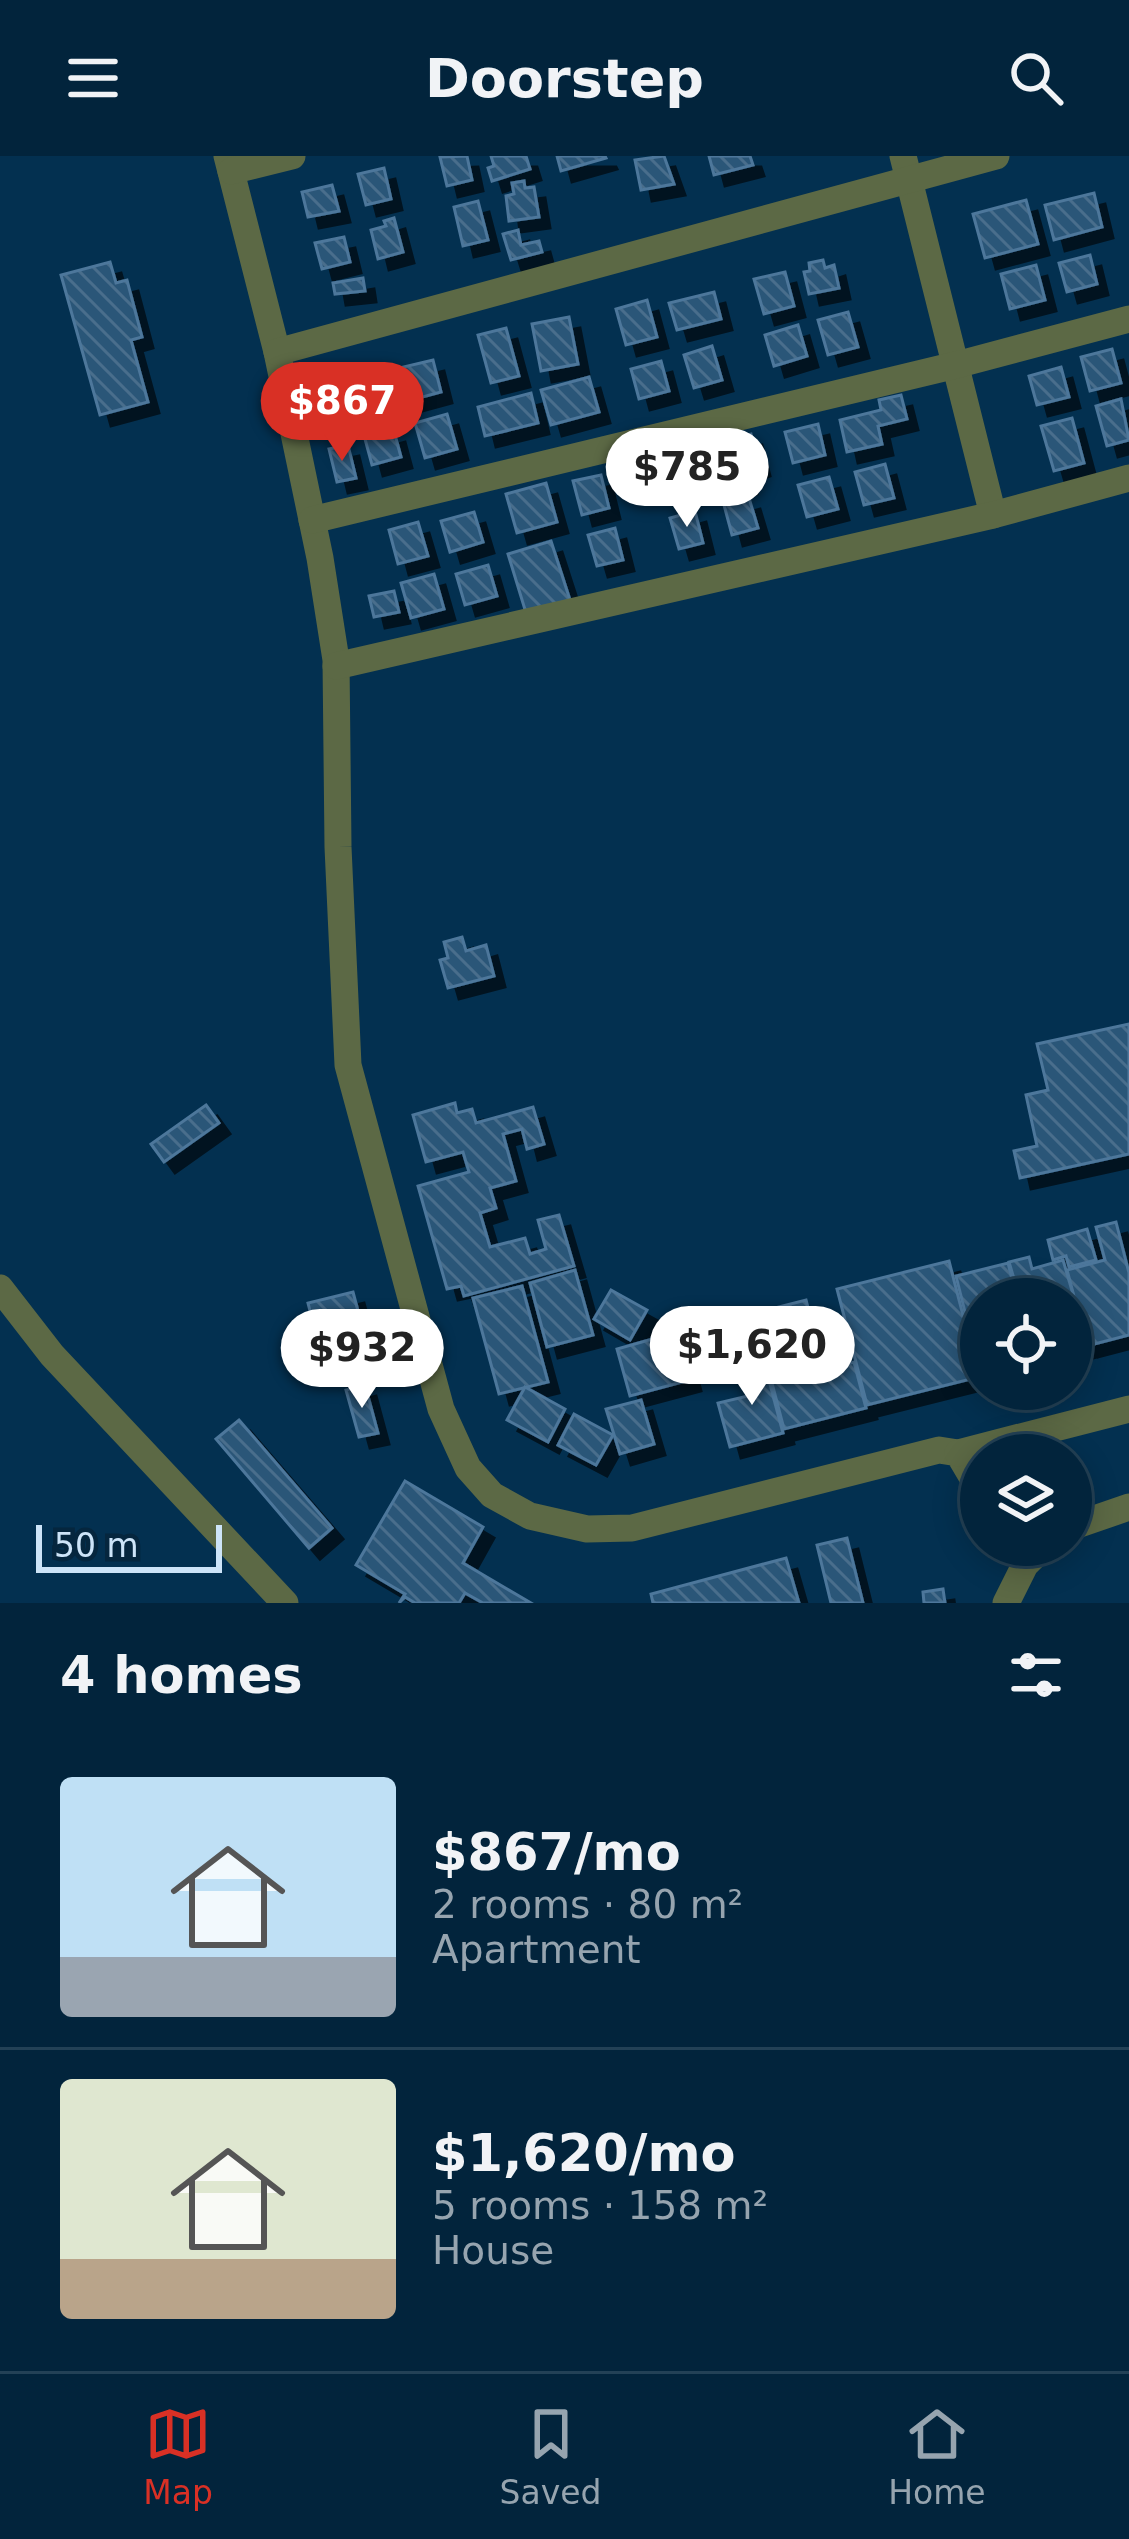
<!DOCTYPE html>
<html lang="en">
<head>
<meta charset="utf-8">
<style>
	body { margin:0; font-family:"DejaVu Sans",sans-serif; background:#103047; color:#f1f3f6; height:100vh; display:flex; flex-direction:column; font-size:45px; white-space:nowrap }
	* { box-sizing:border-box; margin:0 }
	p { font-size:39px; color:#96a4af }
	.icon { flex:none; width:66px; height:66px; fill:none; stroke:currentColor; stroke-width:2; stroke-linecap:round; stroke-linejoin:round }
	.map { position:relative; height:1447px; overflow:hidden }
	.drawer { display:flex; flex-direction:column; background:#02243c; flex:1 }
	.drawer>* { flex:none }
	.buttons { position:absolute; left:960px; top:1122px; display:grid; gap:24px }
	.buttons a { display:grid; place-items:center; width:132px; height:132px; border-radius:50%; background:#02243c; box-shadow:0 6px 30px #0003,0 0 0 3px #234156; font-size:60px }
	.scale { position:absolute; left:36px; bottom:30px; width:186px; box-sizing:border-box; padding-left:12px; border:6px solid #cde4f8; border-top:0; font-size:33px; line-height:42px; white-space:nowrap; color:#cde4f8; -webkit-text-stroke:9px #05263e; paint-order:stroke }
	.price { position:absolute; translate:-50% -102px; padding:0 27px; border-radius:42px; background:#fff; color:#222; font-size:39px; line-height:78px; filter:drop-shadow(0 3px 6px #0008) }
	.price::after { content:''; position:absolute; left:50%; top:72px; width:36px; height:27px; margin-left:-18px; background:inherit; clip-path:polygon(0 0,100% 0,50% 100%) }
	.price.current { background:#d93025; color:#fff }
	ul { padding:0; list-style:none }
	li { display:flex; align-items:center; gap:36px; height:300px; padding:0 60px }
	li+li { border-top:3px solid #234156 }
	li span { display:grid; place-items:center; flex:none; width:336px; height:240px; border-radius:12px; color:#555 }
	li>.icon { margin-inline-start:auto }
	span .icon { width:144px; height:144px; fill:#fffc; stroke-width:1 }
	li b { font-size:51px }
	h2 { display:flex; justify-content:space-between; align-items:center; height:144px; padding:0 60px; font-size:51px }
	header { display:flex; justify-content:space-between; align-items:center; height:156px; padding:0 60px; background:#02243c; font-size:54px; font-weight:800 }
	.tabs { display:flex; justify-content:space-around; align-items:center; height:168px; border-top:3px solid #234156; background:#02243c; font-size:33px; color:#96a4af }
	.tabs a { display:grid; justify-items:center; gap:6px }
	.tabs .current { color:#d93025 }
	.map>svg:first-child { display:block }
	.building { fill:url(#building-back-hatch); stroke:#4d779b; stroke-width:3; filter:url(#shadow) }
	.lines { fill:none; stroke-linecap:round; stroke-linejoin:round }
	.minor { stroke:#5c6945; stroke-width:27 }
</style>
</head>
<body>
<header><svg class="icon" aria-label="menu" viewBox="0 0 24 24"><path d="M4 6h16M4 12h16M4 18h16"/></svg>Doorstep<svg class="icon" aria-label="search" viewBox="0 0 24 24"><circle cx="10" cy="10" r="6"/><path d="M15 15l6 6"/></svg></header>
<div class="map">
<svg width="1129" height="1447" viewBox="0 0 1129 1447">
	<defs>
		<pattern id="building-back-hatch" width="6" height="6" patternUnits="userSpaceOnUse" patternTransform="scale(3)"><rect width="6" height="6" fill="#2c5678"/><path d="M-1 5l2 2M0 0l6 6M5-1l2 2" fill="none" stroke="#496e8c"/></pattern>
		<filter id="shadow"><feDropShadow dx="11" dy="11" stdDeviation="0" flood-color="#0009"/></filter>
	</defs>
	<rect width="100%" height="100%" fill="#033050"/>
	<g class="building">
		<polygon points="467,0 472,24 447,30 440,1"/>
		<polygon points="491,0 526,0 530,13 492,25 488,12 494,10"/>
		<polygon points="557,0 605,0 606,2 561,15"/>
		<polygon points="664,0 674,28 641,34 635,4"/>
		<polygon points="709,0 750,0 753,9 714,19"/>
		<polygon points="384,12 391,43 366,49 358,18"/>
		<polygon points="524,25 525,32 534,31 539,61 509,65 506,40 514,38 512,27"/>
		<polygon points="332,29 339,55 308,61 302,36"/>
		<polygon points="1094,37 1102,71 1054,84 1045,49"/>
		<polygon points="1026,44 1038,88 985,102 973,58"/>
		<polygon points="478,45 488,84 463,90 454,51"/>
		<polygon points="394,62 403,96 378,103 371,74 386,70 384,65"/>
		<polygon points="518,74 521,89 539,85 542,96 511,104 503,78"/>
		<polygon points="344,81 350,106 322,113 315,87"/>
		<polygon points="1090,99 1097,128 1067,136 1059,107"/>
		<polygon points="823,104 825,112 834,109 839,132 809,138 804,116 810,115 809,107"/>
		<polygon points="110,106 116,127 127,124 142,181 131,184 148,246 100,259 61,119"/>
		<polygon points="1036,109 1045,144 1010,153 1001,118"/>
		<polygon points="785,116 794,150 764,158 754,123"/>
		<polygon points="363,122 365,135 335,138 333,127"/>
		<polygon points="714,136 721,163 677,174 669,147"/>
		<polygon points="647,144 657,181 626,189 616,153"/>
		<polygon points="848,156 858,191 828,199 818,164"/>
		<polygon points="569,161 578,208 541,215 532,168"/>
		<polygon points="798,169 807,200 774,210 765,179"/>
		<polygon points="506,172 519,220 491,227 478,179"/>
		<polygon points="712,190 722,224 694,232 684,199"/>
		<polygon points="1112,193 1121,227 1090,235 1081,201"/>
		<polygon points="433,204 441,236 408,245 399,212"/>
		<polygon points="661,205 669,235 639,243 631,213"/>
		<polygon points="1061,211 1069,241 1037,249 1029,220"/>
		<polygon points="589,221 599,256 551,269 541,234"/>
		<polygon points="378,222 388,258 359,266 349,230"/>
		<polygon points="531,237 538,267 485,280 478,251"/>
		<polygon points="901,239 907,263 878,270 882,288 847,296 840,264 881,254 879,244"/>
		<polygon points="1121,243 1129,284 1107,290 1096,250"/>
		<polygon points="447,258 457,293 425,302 415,267"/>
		<polygon points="1072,262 1084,307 1054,315 1041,270"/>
		<polygon points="818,268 825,299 793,307 785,276"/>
		<polygon points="394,275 401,301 372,309 365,283"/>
		<polygon points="751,278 759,309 743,314 746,327 713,336 702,290"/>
		<polygon points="348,289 356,322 337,326 329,293"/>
		<polygon points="684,298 693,330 665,338 655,305"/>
		<polygon points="885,308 894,342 864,349 855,316"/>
		<polygon points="601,319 609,352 582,359 573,325"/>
		<polygon points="829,321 838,353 807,361 798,329"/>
		<polygon points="546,327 557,366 517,377 506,338"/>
		<polygon points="749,342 758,372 732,379 724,349"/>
		<polygon points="695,355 703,387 679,393 670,362"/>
		<polygon points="474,356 483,386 450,396 441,365"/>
		<polygon points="418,366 428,400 398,408 389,374"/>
		<polygon points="615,372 623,404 597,410 588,379"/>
		<polygon points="551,385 570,444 526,457 508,398"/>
		<polygon points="488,409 497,440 465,449 456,418"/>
		<polygon points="434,418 444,453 411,462 401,427"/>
		<polygon points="394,435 399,456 374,461 369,440"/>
		<polygon points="462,781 466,795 486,789 494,820 448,832 440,804 448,802 444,786"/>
		<polygon points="1129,868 1129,998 1020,1022 1014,995 1037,990 1026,939 1048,934 1037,888"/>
		<polygon points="455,947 457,957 472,953 476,967 533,951 544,988 527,993 522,973 503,978 516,1025 490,1032 496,1052 480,1057 490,1091 525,1082 530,1098 546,1093 538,1064 559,1059 574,1110 464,1140 461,1130 447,1133 418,1030 469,1016 463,996 426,1006 413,959"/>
		<polygon points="206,949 219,967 164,1006 151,988"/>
		<polygon points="1116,1066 1129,1117 1129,1179 1087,1190 1067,1114 1105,1104 1096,1071"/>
		<polygon points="1087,1073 1096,1104 1069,1111 1066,1100 1053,1104 1048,1084"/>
		<polygon points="1029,1101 1032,1113 1063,1104 1073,1138 1055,1143 1020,1143 1009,1106"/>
		<polygon points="949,1105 979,1221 867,1249 837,1133"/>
		<polygon points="1008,1107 1017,1143 981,1143 979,1212 956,1120"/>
		<polygon points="575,1114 593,1179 547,1191 530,1127"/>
		<polygon points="522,1130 548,1226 499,1238 473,1142"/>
		<polygon points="611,1134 647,1154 630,1184 594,1163"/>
		<polygon points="353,1136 367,1189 350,1193 355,1216 340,1219 335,1199 322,1202 308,1147"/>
		<polygon points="1073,1142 1086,1190 1071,1194 1071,1143 1067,1143"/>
		<polygon points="806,1144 813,1171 792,1176 797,1192 832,1183 839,1210 854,1206 866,1252 784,1273 761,1185 723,1195 716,1167"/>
		<polygon points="677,1176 690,1224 630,1240 617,1193"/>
		<polygon points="763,1202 783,1277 730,1291 718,1247 748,1240 740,1208"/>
		<polygon points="365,1229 378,1277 359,1281 346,1234"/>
		<polygon points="525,1231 565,1253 548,1286 507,1264"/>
		<polygon points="641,1244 654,1288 620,1298 606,1253"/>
		<polygon points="574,1258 613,1279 596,1309 558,1289"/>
		<polygon points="239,1264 332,1372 309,1392 216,1283"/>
		<polygon points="405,1325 483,1371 463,1407 531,1447 483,1447 465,1437 459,1447 415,1447 405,1441 399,1447 405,1438 356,1409"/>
		<polygon points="847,1382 863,1447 831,1447 817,1389"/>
		<polygon points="786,1402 799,1447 653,1447 651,1438"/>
		<polygon points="943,1433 945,1447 924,1447 923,1436"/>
	</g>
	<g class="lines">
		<g class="minor">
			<polyline points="227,0 277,196 320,402 336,504 338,691 348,909 441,1253 468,1312 492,1339 530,1360 587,1373 632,1372 939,1294 958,1297 981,1336"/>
			<polyline points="903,0 993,359"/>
			<polyline points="231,15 292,0"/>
			<polyline points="277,196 996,0"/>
			<polyline points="312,364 956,209 1129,163"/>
			<polyline points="336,510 993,359 1129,322"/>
			<polyline points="0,1132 52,1199 285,1447"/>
			<polyline points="958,1297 1129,1253"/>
			<polyline points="1071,1371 1129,1351"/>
			<polyline points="1006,1447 1025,1409 1045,1389"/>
		</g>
	</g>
</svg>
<div class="buttons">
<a><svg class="icon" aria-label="locate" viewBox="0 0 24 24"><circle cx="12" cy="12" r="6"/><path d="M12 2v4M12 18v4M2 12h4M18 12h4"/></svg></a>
<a><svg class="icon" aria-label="layers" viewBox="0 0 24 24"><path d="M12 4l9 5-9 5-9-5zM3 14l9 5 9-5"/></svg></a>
</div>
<div class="scale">50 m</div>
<b class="price current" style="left:342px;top:308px">$867</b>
<b class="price" style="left:687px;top:374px">$785</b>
<b class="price" style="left:752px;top:1252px">$1,620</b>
<b class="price" style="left:362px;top:1255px">$932</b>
</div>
<section class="drawer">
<h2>4 homes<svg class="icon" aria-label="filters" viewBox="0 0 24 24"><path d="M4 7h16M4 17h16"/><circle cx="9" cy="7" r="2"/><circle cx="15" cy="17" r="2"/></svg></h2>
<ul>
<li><span style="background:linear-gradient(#bfe0f5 75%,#9aa5b1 0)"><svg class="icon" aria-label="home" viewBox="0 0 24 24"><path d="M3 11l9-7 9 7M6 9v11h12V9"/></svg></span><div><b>$867/mo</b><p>2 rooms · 80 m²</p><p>Apartment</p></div></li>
<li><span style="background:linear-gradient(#dfe7d0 75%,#b9a48a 0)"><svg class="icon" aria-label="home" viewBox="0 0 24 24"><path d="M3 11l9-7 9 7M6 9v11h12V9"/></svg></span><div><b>$1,620/mo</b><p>5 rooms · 158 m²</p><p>House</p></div></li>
</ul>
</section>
<nav class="tabs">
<a class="current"><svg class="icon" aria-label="map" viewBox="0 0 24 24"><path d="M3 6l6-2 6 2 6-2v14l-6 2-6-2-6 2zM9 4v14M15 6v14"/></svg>Map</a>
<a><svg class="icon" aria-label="saved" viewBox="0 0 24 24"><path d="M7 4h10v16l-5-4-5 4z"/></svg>Saved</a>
<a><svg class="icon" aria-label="home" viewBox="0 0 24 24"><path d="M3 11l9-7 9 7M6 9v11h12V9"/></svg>Home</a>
</nav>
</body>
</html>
